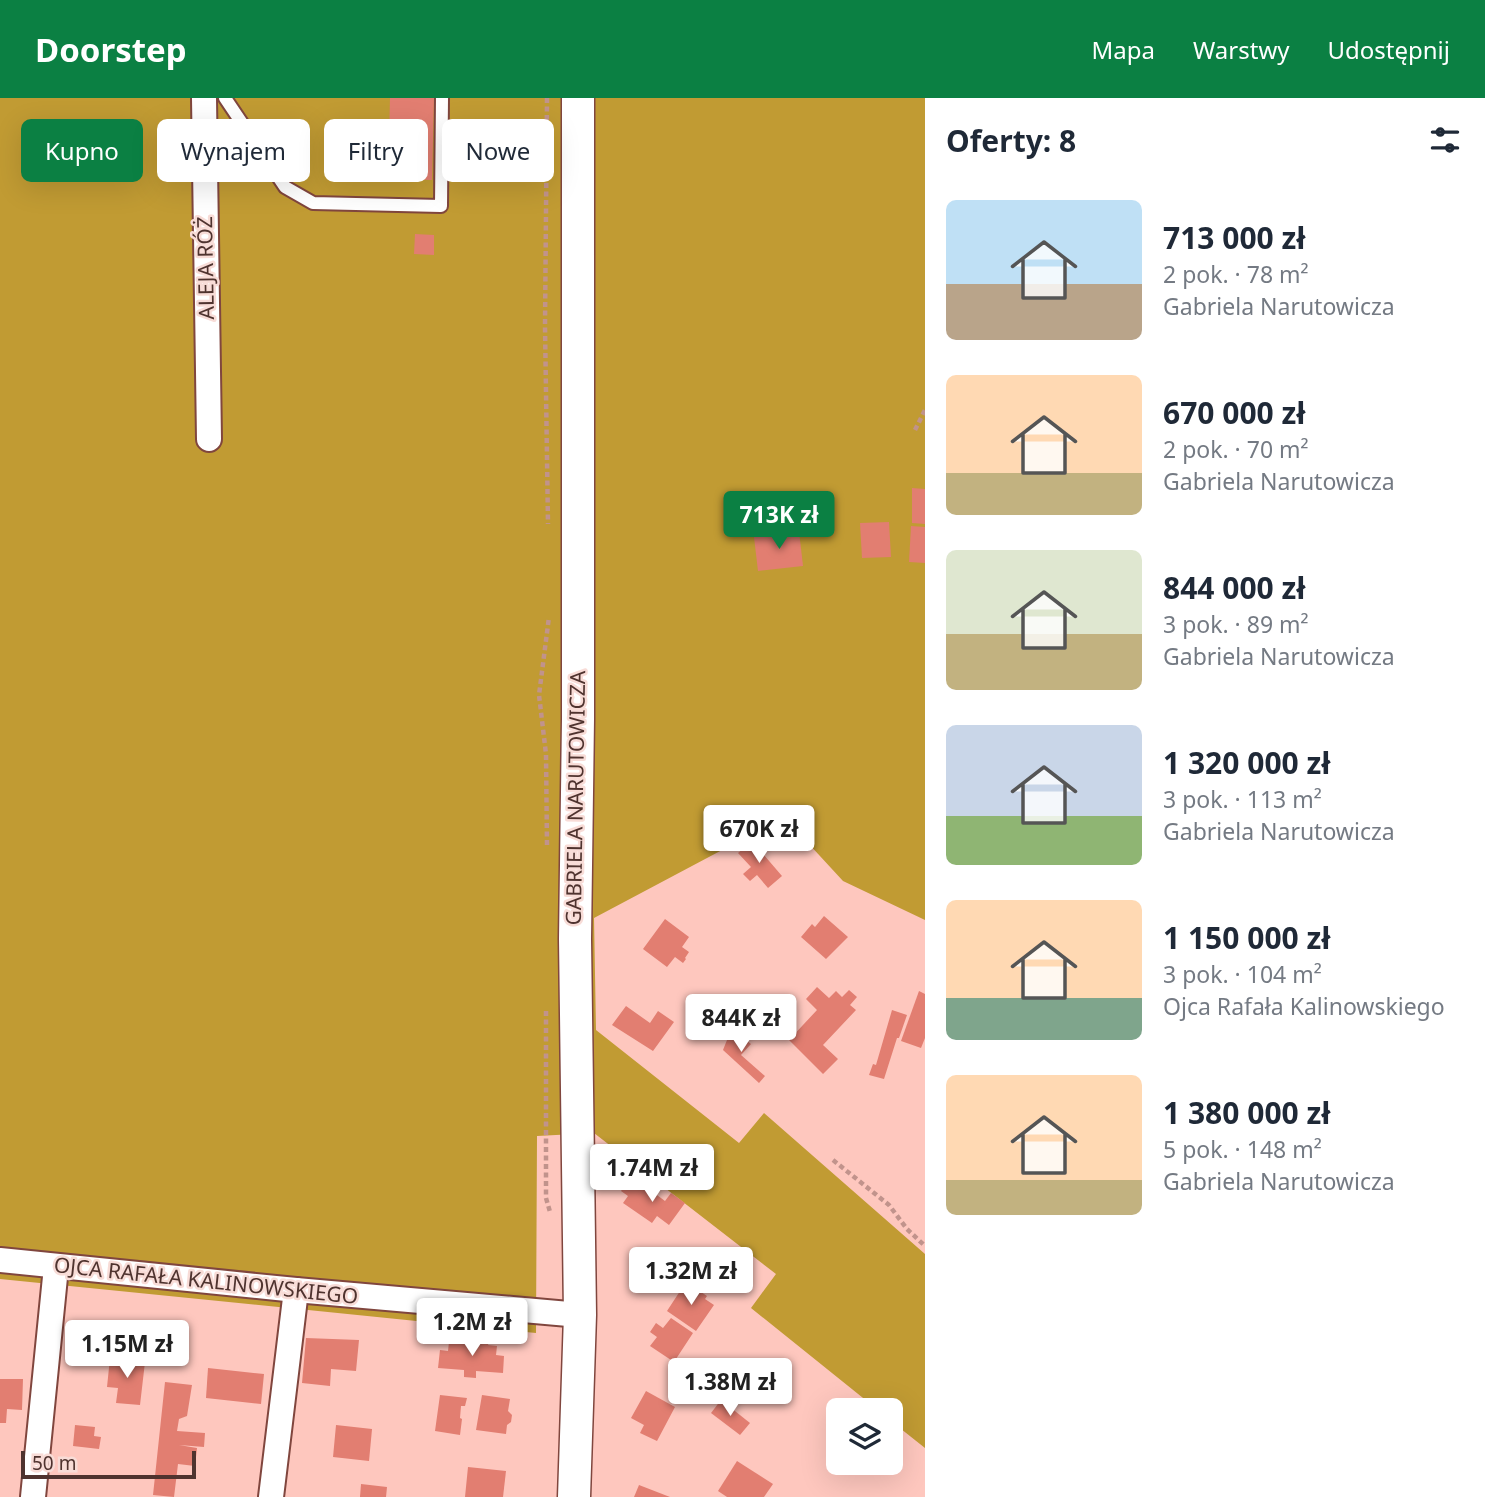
<!DOCTYPE html>
<html lang="pl">
<head>
<meta charset="utf-8">
<style>
	body { margin:0; font-family:"Noto Sans",sans-serif; background:#f2f2f3; color:#1f2937; height:100vh; display:flex; flex-direction:column; font-size:26px; white-space:nowrap }
	* { box-sizing:border-box; margin:0 }
	p { font-size:23px; color:#747a83 }
	.icon { flex:none; width:38px; height:38px; fill:none; stroke:currentColor; stroke-width:2; stroke-linecap:round; stroke-linejoin:round }
	.map { position:relative; flex:1; overflow:hidden }
	.panel { display:flex; flex-direction:column; background:#fff; width:560px }
	.panel>* { flex:none }
	.banner { position:absolute; left:21px; top:21px; width:665px; height:63px; display:flex; gap:14px }
	.controls { position:absolute; left:826px; top:1300px; display:grid; gap:14px }
	.controls a { display:grid; place-items:center; width:77px; height:77px; border-radius:10px; background:#fff; box-shadow:0 7px 28px #0002; font-size:35px }
	.scale { position:absolute; left:21px; bottom:18px; width:175px; box-sizing:border-box; padding-left:7px; border:4px solid #4f332f; border-top:0; font-size:19px; line-height:24px; white-space:nowrap; color:#4f332f; -webkit-text-stroke:5px #f8dcd7; paint-order:stroke }
	.price { position:absolute; translate:-50% -60px; padding:0 16px; border-radius:7px; background:#fff; color:#222; font-size:23px; line-height:46px; filter:drop-shadow(0 2px 4px #0008) }
	.price::after { content:''; position:absolute; left:50%; top:42px; width:21px; height:16px; margin-left:-10px; background:inherit; clip-path:polygon(0 0,100% 0,50% 100%) }
	.price.on { background:#0b8043; color:#fff }
	ul { padding:0; list-style:none }
	li { display:flex; align-items:center; gap:21px; height:175px; padding:0 21px }
	li span { display:grid; place-items:center; flex:none; width:196px; height:140px; border-radius:10px; color:#555 }
	li>.icon { margin-inline-start:auto }
	span .icon { width:84px; height:84px; fill:#fffc; stroke-width:1 }
	li b { font-size:30px }
	h2 { display:flex; justify-content:space-between; align-items:center; height:84px; padding:0 21px; font-size:30px }
	.tag { padding:0 24px; border-radius:10px; background:#fff; box-shadow:0 7px 28px #0002; font-size:24px; line-height:63px }
	.tag.on { background:#0b8043; color:#fff }
	header { display:flex; align-items:center; gap:42px; box-sizing:border-box; height:98px; padding:0 35px; background:#0b8043; color:#fff }
	header strong { font-size:33px }
	nav { display:flex; gap:38px; margin-inline-start:auto; font-size:24px }
	main { display:flex; flex:1; min-height:0 }
	.map>svg:first-child { display:block }
	.forest { fill:#c19b33 }
	.building { fill:#e27e71 }
	.lines { fill:none; stroke-linecap:round; stroke-linejoin:round }
	.service-casing { stroke:#80463e; stroke-width:16 }
	.minor-casing { stroke:#80463e; stroke-width:28 }
	.tertiary-casing { stroke:#80463e; stroke-width:35 }
	.path { stroke:#c1938c; stroke-width:4.5; stroke-dasharray:5 3.5; stroke-linecap:butt }
	.service { stroke:#fff; stroke-width:12 }
	.minor { stroke:#fff; stroke-width:24 }
	.tertiary { stroke:#fff; stroke-width:32 }
	.labels { text-anchor:middle; stroke-width:5; stroke-linejoin:round; paint-order:stroke }
	.street-label { font-size:21px; fill:#4f332f; stroke:#f8dcd7 }
</style>
</head>
<body>
<header>
<strong>Doorstep</strong>
<nav><a>Mapa</a><a>Warstwy</a><a>Udostępnij</a></nav>
</header>
<main>
<div class="map">
<svg width="925" height="1399" viewBox="0 0 925 1399">
	<rect width="100%" height="100%" fill="#fec7be"/>
	<polygon class="forest" points="0,0 925,0 925,822 843,783 784,719 594,820 596,932 739,1045 764,1015 925,1156 925,1350 891,1323 891,1312 878,1312 751,1210 776,1176 594,1035 537,1038 536,1235 0,1181"/>
	<g class="building">
		<polygon points="390,0 434,0 432,82 388,81"/>
		<polygon points="415,136 434,137 434,157 414,156"/>
		<polygon points="912,390 925,391 925,426 912,425"/>
		<polygon points="889,424 891,459 862,460 860,425"/>
		<polygon points="911,428 925,429 925,465 909,464"/>
		<polygon points="799,433 803,468 758,473 754,439"/>
		<polygon points="752,743 782,778 768,790 757,777 750,783 743,776 751,769 738,755"/>
		<polygon points="824,818 848,839 826,861 801,839 812,826 815,829"/>
		<polygon points="665,821 689,839 682,849 689,854 685,860 686,861 683,865 675,859 667,869 643,851"/>
		<polygon points="817,889 829,900 836,893 842,899 849,892 857,899 850,907 856,912 823,947 838,961 823,976 789,942 817,912 806,901"/>
		<polygon points="919,893 925,896 925,940 921,950 901,943"/>
		<polygon points="626,908 650,925 658,913 674,924 653,953 612,927"/>
		<polygon points="892,912 907,917 899,940 897,940 884,981 869,977 873,966 876,967"/>
		<polygon points="731,932 733,933 733,932 751,946 741,957 765,978 759,985 723,952"/>
		<polygon points="638,1083 665,1103 671,1095 685,1105 669,1127 657,1118 652,1125 623,1105 628,1098 621,1093 626,1086 633,1091"/>
		<polygon points="686,1184 707,1198 705,1201 714,1207 696,1233 667,1213"/>
		<polygon points="671,1220 693,1235 674,1264 650,1248 657,1239 650,1234 656,1225 663,1230"/>
		<polygon points="306,1240 359,1242 356,1273 331,1271 330,1288 302,1285"/>
		<polygon points="458,1241 489,1244 488,1247 497,1248 496,1257 504,1258 503,1275 476,1273 476,1280 464,1279 464,1272 438,1270 440,1252 448,1253 449,1244 458,1245"/>
		<polygon points="110,1260 145,1264 140,1307 116,1305 118,1290 107,1289"/>
		<polygon points="208,1270 264,1276 261,1306 206,1300"/>
		<polygon points="0,1281 23,1281 22,1312 7,1311 6,1325 0,1325"/>
		<polygon points="165,1284 192,1287 187,1318 179,1321 177,1333 205,1335 204,1349 179,1347 197,1350 195,1368 178,1366 174,1399 153,1397"/>
		<polygon points="646,1293 675,1309 657,1343 640,1335 644,1327 631,1320"/>
		<polygon points="440,1297 467,1300 465,1308 461,1308 460,1320 462,1321 460,1337 435,1333"/>
		<polygon points="482,1297 510,1301 508,1313 512,1317 511,1324 507,1327 506,1336 476,1332"/>
		<polygon points="721,1302 750,1325 740,1337 711,1315"/>
		<polygon points="75,1327 95,1329 94,1338 101,1339 99,1351 73,1348"/>
		<polygon points="336,1327 372,1331 369,1363 333,1359"/>
		<polygon points="737,1363 773,1386 764,1399 727,1399 718,1393"/>
		<polygon points="468,1369 506,1373 503,1399 465,1399"/>
		<polygon points="361,1386 387,1389 386,1399 360,1399"/>
		<polygon points="639,1387 670,1399 634,1399"/>
	</g>
	<g class="lines">
		<defs>
			<polyline id="service" points="225,0 285,89 313,105 441,108 442,0"/>
			<g id="minor">
				<polyline points="204,0 209,341"/>
				<polyline points="0,1162 296,1192 580,1217"/>
				<polyline points="33,1399 56,1169"/>
				<polyline points="271,1399 296,1192"/>
			</g>
			<polyline id="tertiary" points="574,1399 580,1217 575,841 578,621 578,0"/>
		</defs>
		<use href="#service" class="service-casing"/>
		<use href="#minor" class="minor-casing"/>
		<use href="#tertiary" class="tertiary-casing"/>
		<g class="path">
			<polyline points="547,0 545,228 548,426"/>
			<polyline points="915,332 925,312"/>
			<polyline points="547,747 546,656 539,597 549,519"/>
			<polyline points="546,913 546,1100 550,1114"/>
			<polyline points="833,1062 889,1107 907,1131 925,1148"/>
		</g>
		<use href="#service" class="service"/>
		<use href="#minor" class="minor"/>
		<use href="#tertiary" class="tertiary"/>
	</g>
	<g class="labels">
		<g class="street-label">
			<text transform="translate(206 170) rotate(-91)" y="7">ALEJA RÓŻ</text>
			<text transform="translate(576 700) rotate(-89)" y="7">GABRIELA NARUTOWICZA</text>
			<text transform="translate(206 1183) rotate(6)" y="7">OJCA RAFAŁA KALINOWSKIEGO</text>
		</g>
	</g>
</svg>
<div class="controls">
<a><svg class="icon" aria-label="layers" viewBox="0 0 24 24"><path d="M12 4l9 5-9 5-9-5zM3 14l9 5 9-5"/></svg></a>
</div>
<div class="scale">50 m</div>
<b class="price on" style="left:779px;top:453px">713K zł</b>
<b class="price" style="left:759px;top:767px">670K zł</b>
<b class="price" style="left:741px;top:956px">844K zł</b>
<b class="price" style="left:652px;top:1106px">1.74M zł</b>
<b class="price" style="left:691px;top:1209px">1.32M zł</b>
<b class="price" style="left:472px;top:1260px">1.2M zł</b>
<b class="price" style="left:127px;top:1282px">1.15M zł</b>
<b class="price" style="left:730px;top:1320px">1.38M zł</b>
<div class="banner">
<a class="tag on">Kupno</a>
<a class="tag">Wynajem</a>
<a class="tag">Filtry</a>
<a class="tag">Nowe</a>
</div>
</div>
<section class="panel">
<h2>Oferty: 8<svg class="icon" aria-label="filters" viewBox="0 0 24 24"><path d="M4 7h16M4 17h16"/><circle cx="9" cy="7" r="2"/><circle cx="15" cy="17" r="2"/></svg></h2>
<ul>
<li><span style="background:linear-gradient(#bfe0f5 60%,#b9a48a 0)"><svg class="icon" aria-label="home" viewBox="0 0 24 24"><path d="M3 11l9-7 9 7M6 9v11h12V9"/></svg></span><div><b>713 000 zł</b><p>2 pok. · 78 m²</p><p>Gabriela Narutowicza</p></div></li>
<li><span style="background:linear-gradient(#ffd9b3 70%,#c2b280 0)"><svg class="icon" aria-label="home" viewBox="0 0 24 24"><path d="M3 11l9-7 9 7M6 9v11h12V9"/></svg></span><div><b>670 000 zł</b><p>2 pok. · 70 m²</p><p>Gabriela Narutowicza</p></div></li>
<li><span style="background:linear-gradient(#dfe7d0 60%,#c2b280 0)"><svg class="icon" aria-label="home" viewBox="0 0 24 24"><path d="M3 11l9-7 9 7M6 9v11h12V9"/></svg></span><div><b>844 000 zł</b><p>3 pok. · 89 m²</p><p>Gabriela Narutowicza</p></div></li>
<li><span style="background:linear-gradient(#c9d6e8 65%,#8fb573 0)"><svg class="icon" aria-label="home" viewBox="0 0 24 24"><path d="M3 11l9-7 9 7M6 9v11h12V9"/></svg></span><div><b>1 320 000 zł</b><p>3 pok. · 113 m²</p><p>Gabriela Narutowicza</p></div></li>
<li><span style="background:linear-gradient(#ffd9b3 70%,#7fa58c 0)"><svg class="icon" aria-label="home" viewBox="0 0 24 24"><path d="M3 11l9-7 9 7M6 9v11h12V9"/></svg></span><div><b>1 150 000 zł</b><p>3 pok. · 104 m²</p><p>Ojca Rafała Kalinowskiego</p></div></li>
<li><span style="background:linear-gradient(#ffd9b3 75%,#c2b280 0)"><svg class="icon" aria-label="home" viewBox="0 0 24 24"><path d="M3 11l9-7 9 7M6 9v11h12V9"/></svg></span><div><b>1 380 000 zł</b><p>5 pok. · 148 m²</p><p>Gabriela Narutowicza</p></div></li>
</ul>
</section>
</main>
</body>
</html>
